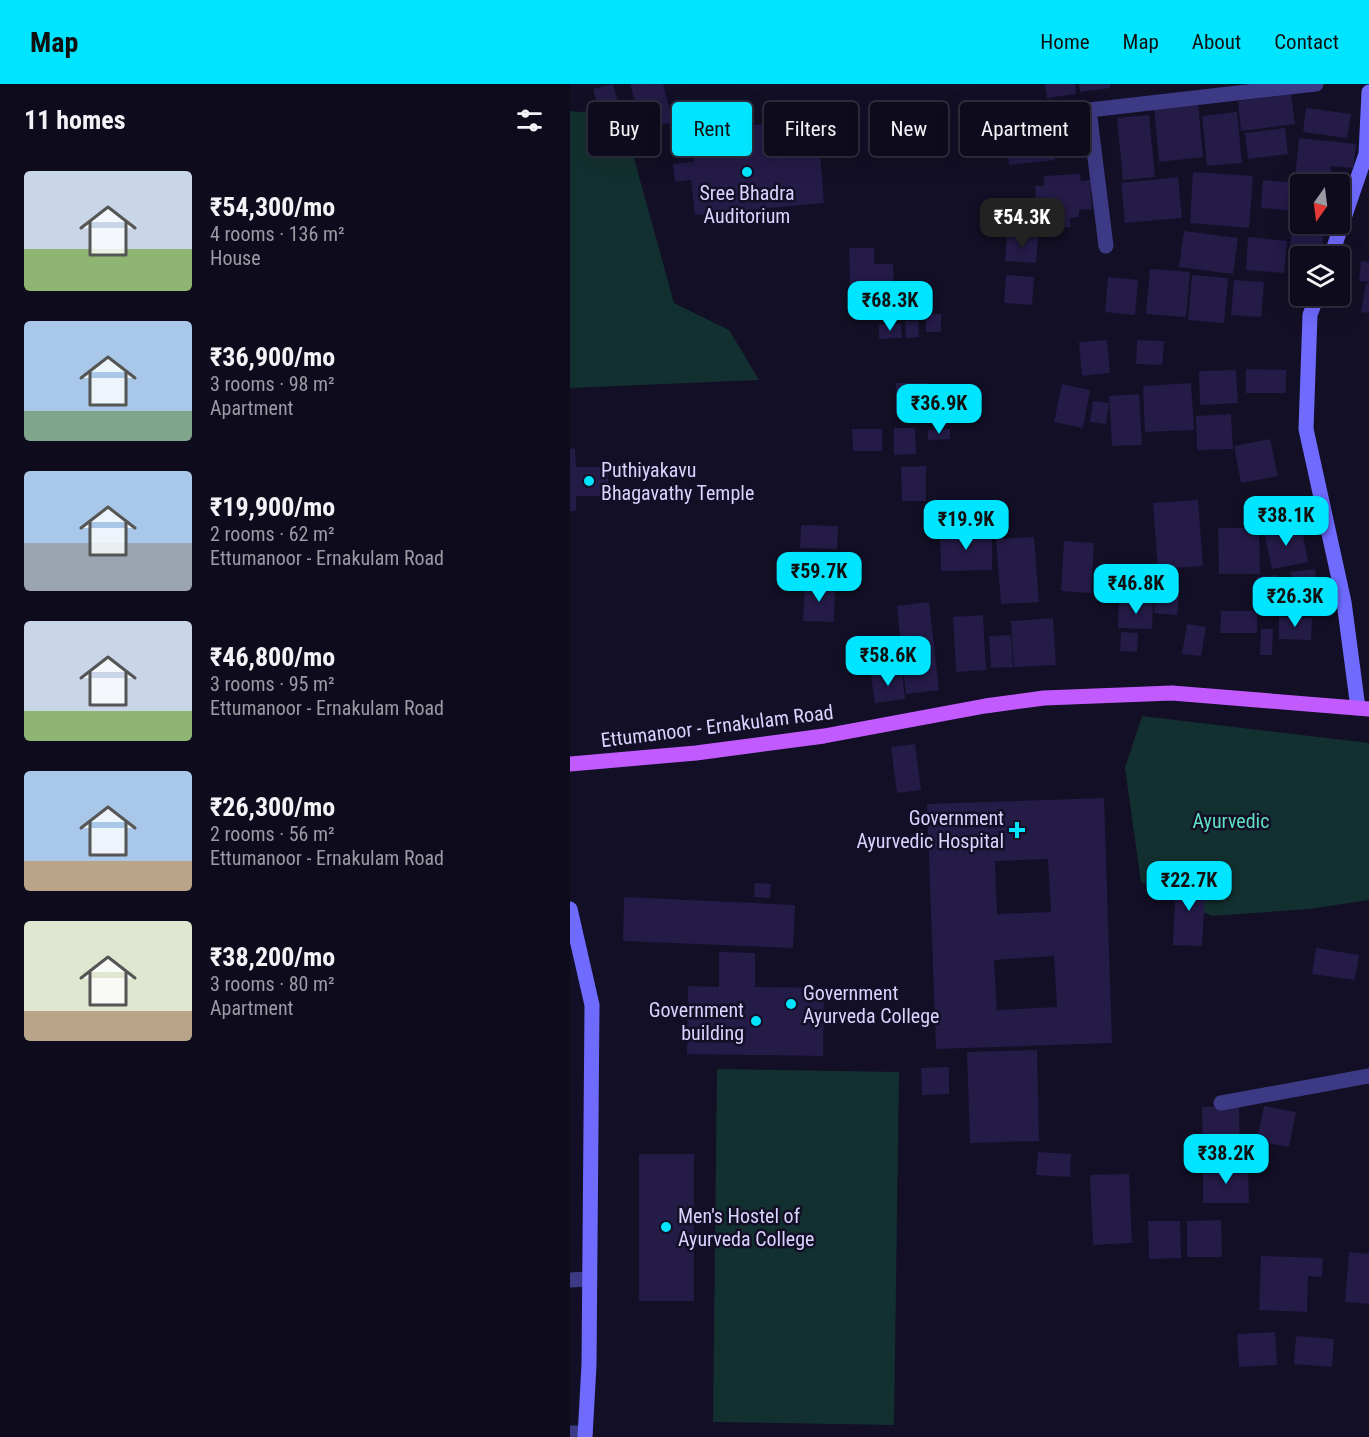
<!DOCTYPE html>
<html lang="en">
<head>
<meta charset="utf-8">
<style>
	body { margin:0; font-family:"Roboto Condensed",sans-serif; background:#171425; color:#f1f3f6; height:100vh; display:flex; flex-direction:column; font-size:22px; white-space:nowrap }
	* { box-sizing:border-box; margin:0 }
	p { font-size:20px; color:#9b9ba3 }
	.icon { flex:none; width:33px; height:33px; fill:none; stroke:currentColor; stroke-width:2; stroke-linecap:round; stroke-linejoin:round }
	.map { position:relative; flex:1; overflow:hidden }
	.sheet { display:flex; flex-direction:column; background:#0e0b1c; width:570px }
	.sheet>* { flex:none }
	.top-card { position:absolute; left:18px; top:18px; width:570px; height:54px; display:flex; gap:12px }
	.needle { width:39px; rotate:194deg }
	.controls { position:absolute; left:720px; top:90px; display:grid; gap:12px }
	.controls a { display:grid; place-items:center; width:60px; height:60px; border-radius:6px; background:#0e0b1c; box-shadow:0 6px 24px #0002,0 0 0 2px #2e2b3b; font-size:30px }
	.price { position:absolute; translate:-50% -51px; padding:0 14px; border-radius:12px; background:#00e5ff; color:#111; font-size:20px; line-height:39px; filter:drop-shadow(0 2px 3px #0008) }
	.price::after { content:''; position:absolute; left:50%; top:36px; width:18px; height:14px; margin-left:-9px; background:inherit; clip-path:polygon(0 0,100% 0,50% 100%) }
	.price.active { background:#222; color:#fff }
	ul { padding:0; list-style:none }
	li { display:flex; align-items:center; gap:18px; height:150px; padding:0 24px }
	li span { display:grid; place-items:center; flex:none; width:168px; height:120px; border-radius:6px; color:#555 }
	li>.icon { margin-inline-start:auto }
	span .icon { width:72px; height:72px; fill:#fffc; stroke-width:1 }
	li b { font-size:26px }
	h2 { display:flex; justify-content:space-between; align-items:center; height:72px; padding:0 24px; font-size:26px }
	.pill { padding:0 21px; border-radius:6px; background:#0e0b1c; box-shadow:0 6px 24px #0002,0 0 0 2px #2e2b3b; font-size:21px; line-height:54px }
	.pill.active { background:#00e5ff; color:#111 }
	header { display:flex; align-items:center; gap:36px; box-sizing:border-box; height:84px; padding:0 30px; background:#00e5ff; color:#111 }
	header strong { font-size:28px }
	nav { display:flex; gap:33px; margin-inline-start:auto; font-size:21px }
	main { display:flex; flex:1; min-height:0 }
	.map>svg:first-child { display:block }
	.green { fill:#12302f }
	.building { fill:#241b47; fill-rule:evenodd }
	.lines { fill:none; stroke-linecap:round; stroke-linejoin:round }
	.street { stroke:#3d3a85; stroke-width:15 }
	.secondary { stroke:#6f6bff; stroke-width:15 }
	.primary { stroke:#c25bff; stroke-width:15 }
	.poi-dot { fill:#00e5ff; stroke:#130f26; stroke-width:2 }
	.labels { text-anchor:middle; stroke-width:5; stroke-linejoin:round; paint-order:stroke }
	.poi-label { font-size:20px; fill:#d9d4ff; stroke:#130f26; text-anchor:start }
	.street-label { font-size:20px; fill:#d9d4ff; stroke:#130f26 }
	.park-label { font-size:20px; fill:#5fe0c0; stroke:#130f26 }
</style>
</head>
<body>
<header>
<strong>Map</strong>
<nav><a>Home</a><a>Map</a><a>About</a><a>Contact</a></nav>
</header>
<main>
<section class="sheet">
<h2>11 homes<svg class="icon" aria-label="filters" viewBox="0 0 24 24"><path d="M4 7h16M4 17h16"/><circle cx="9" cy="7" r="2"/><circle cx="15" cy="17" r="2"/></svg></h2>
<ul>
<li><span style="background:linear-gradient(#c9d6e8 65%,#8fb573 0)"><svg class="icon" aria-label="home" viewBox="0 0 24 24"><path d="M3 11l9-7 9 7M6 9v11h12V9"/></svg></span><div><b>₹54,300/mo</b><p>4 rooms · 136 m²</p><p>House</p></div></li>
<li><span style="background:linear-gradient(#a9c7e8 75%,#7fa58c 0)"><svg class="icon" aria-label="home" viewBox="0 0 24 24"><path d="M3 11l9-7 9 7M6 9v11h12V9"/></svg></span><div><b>₹36,900/mo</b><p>3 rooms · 98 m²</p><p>Apartment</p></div></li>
<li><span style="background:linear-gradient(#a9c7e8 60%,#9aa5b1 0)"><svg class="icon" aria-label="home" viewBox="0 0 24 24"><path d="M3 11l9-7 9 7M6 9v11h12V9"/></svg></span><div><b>₹19,900/mo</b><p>2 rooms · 62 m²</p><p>Ettumanoor - Ernakulam Road</p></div></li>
<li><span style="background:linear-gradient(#c9d6e8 75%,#8fb573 0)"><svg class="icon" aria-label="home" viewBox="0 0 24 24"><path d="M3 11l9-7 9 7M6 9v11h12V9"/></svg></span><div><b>₹46,800/mo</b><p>3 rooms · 95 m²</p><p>Ettumanoor - Ernakulam Road</p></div></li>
<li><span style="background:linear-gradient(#a9c7e8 75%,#b9a48a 0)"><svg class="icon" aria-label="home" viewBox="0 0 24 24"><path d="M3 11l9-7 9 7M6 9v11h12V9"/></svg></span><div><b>₹26,300/mo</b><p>2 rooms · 56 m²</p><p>Ettumanoor - Ernakulam Road</p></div></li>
<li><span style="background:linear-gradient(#dfe7d0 75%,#b9a48a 0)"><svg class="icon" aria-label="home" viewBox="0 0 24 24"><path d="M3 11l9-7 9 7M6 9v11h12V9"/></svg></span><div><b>₹38,200/mo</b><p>3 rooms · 80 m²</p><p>Apartment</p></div></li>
</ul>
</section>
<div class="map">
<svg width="799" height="1353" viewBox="0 0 799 1353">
	<rect width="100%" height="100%" fill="#130f26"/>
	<g class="green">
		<polygon points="0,27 52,31 104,219 159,246 189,296 0,304"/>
		<polygon points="572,632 799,659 799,816 739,825 642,832 571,798 555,684"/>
		<polygon points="147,985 329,988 324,1341 143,1338"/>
	</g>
	<g class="building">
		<polygon points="43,0 56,47 36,52 23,5"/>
		<polygon points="60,0 93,0 103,38 73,46"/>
		<polygon points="475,0 505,0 506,10 477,14"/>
		<polygon points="509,0 540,0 540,4 510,8"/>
		<polygon points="721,10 725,40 671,47 668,17"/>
		<polygon points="628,18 633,73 589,78 584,22"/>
		<polygon points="736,24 781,30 777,54 733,48"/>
		<polygon points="667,28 672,79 637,82 632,32"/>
		<polygon points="579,31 585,93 553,96 547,34"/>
		<polygon points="247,34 254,119 125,131 121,96 105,98 103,80 124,78 121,48"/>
		<polygon points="481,38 485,76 439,81 434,43"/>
		<polygon points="715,44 718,70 678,75 675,49"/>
		<polygon points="729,54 786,60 783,84 761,82 760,98 725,94"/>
		<polygon points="623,88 683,92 679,144 620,139"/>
		<polygon points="510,90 511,97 520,96 522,125 509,126 509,133 500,134 500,143 468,145 465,102 474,102 474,92"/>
		<polygon points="608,93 612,134 555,139 551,99"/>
		<polygon points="693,96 730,99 729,127 691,124"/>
		<polygon points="722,131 730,131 730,140 754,140 752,168 720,166"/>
		<polygon points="614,147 668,154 663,190 609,183"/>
		<polygon points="437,151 468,153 466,179 435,177"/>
		<polygon points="678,153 717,157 714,189 676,186"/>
		<polygon points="279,164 304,164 304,180 323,180 324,200 280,200"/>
		<polygon points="791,177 799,178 799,198 789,197"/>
		<polygon points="580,185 620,188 616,233 576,230"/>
		<polygon points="436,191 464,193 462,221 434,219"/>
		<polygon points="622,191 658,194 654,239 618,236"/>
		<polygon points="538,193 568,196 565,231 535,228"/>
		<polygon points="664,196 694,198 691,233 661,231"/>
		<polygon points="796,199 799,200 799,229 791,228"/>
		<polygon points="349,215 349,228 334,228 333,216"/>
		<rect x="356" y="230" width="15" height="18"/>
		<polygon points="335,237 348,237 349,253 336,254"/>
		<polygon points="331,240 332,254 309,255 309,241"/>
		<polygon points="537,256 540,289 512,292 509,258"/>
		<polygon points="567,256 594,257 592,281 566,280"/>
		<polygon points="676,285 716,286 716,309 676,309"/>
		<polygon points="666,286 668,319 630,321 629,287"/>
		<polygon points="326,299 358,299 359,330 326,331"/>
		<polygon points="621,299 624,346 575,348 573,302"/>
		<polygon points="492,300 520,306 513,344 484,338"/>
		<polygon points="569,310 572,361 542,362 539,312"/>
		<polygon points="523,317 539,319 536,340 520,338"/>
		<polygon points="661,330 663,365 627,366 626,332"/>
		<polygon points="324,344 345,344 346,370 324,371"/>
		<polygon points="282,345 312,345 312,367 283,367"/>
		<polygon points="380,345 380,355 358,356 358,346"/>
		<polygon points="700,355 708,392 671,399 664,362"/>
		<polygon points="5,364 6,383 38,383 38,412 6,412 6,427 0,427 0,365"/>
		<polygon points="356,382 356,417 332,417 331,383"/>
		<polygon points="628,416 633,482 588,485 583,419"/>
		<polygon points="231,441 268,442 267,465 230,464"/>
		<polygon points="731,441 738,478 702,485 694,448"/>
		<polygon points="648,444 689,444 690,490 649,490"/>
		<polygon points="422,447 422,486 371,487 370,448"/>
		<polygon points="464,453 469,518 431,520 426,455"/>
		<polygon points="494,457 524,459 521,509 491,507"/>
		<polygon points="222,467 283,469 282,499 221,497"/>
		<polygon points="745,485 749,520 725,522 721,488"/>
		<polygon points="547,488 579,490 577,516 546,515"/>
		<polygon points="708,491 711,523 691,525 687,493"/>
		<polygon points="235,500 265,501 264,538 233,537"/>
		<polygon points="586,500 610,502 607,531 584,529"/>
		<polygon points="549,517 583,518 582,545 548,544"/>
		<polygon points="359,518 369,606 336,610 327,522"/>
		<polygon points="651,527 687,527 687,549 650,549"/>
		<polygon points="413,531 416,586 386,588 383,533"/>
		<polygon points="709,533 742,534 741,556 709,555"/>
		<polygon points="483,534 486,581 444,583 441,537"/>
		<polygon points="617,540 636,543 631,572 612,570"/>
		<polygon points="691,545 703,545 702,571 690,571"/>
		<polygon points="551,548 568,549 567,568 550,567"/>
		<polygon points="441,551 443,583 421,584 419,552"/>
		<polygon points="332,588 335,615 305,619 301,591"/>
		<polygon points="345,660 351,706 327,709 321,663"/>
		<path d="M534 714 542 959 366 965 357 720ZM478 775 481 828 427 830 425 777ZM484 872 487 923 427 926 424 876Z"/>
		<polygon points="606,795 636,796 632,862 603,861"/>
		<polygon points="185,799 201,800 200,814 184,813"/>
		<polygon points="54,813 225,821 223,864 53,857"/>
		<polygon points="746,864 789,871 785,896 742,890"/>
		<polygon points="149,868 185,869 185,903 254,904 253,972 117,970 118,902 149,903"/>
		<polygon points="467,966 469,1057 400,1059 397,968"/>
		<polygon points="379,983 379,1010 352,1011 351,984"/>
		<polygon points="669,1022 670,1071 633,1071 632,1023"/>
		<polygon points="694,1022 726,1028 719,1063 687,1057"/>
		<polygon points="468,1068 501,1070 500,1093 466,1091"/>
		<rect x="69" y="1070" width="55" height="147"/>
		<polygon points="678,1082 679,1119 633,1119 633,1083"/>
		<polygon points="559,1090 562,1159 523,1161 520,1091"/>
		<polygon points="651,1136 652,1173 617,1173 617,1137"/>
		<polygon points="578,1137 610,1137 611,1174 579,1175"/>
		<polygon points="779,1168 799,1170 799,1220 775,1218"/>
		<polygon points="691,1172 753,1174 752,1193 738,1192 737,1228 689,1226"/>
		<polygon points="705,1248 707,1281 669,1283 667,1250"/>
		<polygon points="726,1252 764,1255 762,1283 724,1280"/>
	</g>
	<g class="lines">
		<g class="street">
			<polyline points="519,26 536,162"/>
			<polyline points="467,32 746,0"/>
			<polyline points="651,1019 799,992"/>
			<polyline points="0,1196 20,1195"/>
			<polyline points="0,1349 15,1349"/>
		</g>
		<g class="secondary">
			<polyline points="761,172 796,70 799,8"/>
			<polyline points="747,212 740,231 736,345 774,518 788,624"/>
			<polyline points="0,825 22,921 19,1281 15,1353"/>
		</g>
		<polyline class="primary" points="0,680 126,669 254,652 415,622 474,614 602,609 799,625"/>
	</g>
	<g class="poi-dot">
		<circle cx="177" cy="88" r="6"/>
		<circle cx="19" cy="397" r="6"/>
		<path d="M444 737h6v6h6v6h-6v6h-6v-6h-6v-6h6z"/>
		<circle cx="221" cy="920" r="6"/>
		<circle cx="186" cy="937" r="6"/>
		<circle cx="96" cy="1143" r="6"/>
	</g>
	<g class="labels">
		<g class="poi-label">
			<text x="177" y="116" text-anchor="middle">Sree Bhadra<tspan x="177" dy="23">Auditorium</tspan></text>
			<text x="31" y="393">Puthiyakavu<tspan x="31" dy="23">Bhagavathy Temple</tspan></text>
			<text x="434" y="741" text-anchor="end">Government<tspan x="434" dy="23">Ayurvedic Hospital</tspan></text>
			<text x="233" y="916">Government<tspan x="233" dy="23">Ayurveda College</tspan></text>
			<text x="174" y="933" text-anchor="end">Government<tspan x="174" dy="23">building</tspan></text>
			<text x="108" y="1139">Men's Hostel of<tspan x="108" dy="23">Ayurveda College</tspan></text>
		</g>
		<g class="street-label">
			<text transform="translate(147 642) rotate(-7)" y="7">Ettumanoor - Ernakulam Road</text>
		</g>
		<g class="park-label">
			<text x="661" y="744">Ayurvedic</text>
		</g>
	</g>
</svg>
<div class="controls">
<a><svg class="needle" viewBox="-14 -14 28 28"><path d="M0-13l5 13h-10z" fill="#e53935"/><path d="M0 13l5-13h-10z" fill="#9b9ba3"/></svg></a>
<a><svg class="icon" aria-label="layers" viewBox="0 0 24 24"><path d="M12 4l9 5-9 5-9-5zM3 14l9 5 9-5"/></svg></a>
</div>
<b class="price active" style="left:452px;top:165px">₹54.3K</b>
<b class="price" style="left:320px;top:248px">₹68.3K</b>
<b class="price" style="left:369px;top:351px">₹36.9K</b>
<b class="price" style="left:716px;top:463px">₹38.1K</b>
<b class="price" style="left:396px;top:467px">₹19.9K</b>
<b class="price" style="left:249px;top:519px">₹59.7K</b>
<b class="price" style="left:566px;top:531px">₹46.8K</b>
<b class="price" style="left:725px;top:544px">₹26.3K</b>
<b class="price" style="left:318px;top:603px">₹58.6K</b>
<b class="price" style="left:619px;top:828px">₹22.7K</b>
<b class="price" style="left:656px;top:1101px">₹38.2K</b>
<div class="top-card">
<a class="pill">Buy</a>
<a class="pill active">Rent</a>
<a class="pill">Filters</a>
<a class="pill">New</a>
<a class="pill">Apartment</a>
</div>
</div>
</main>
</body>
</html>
